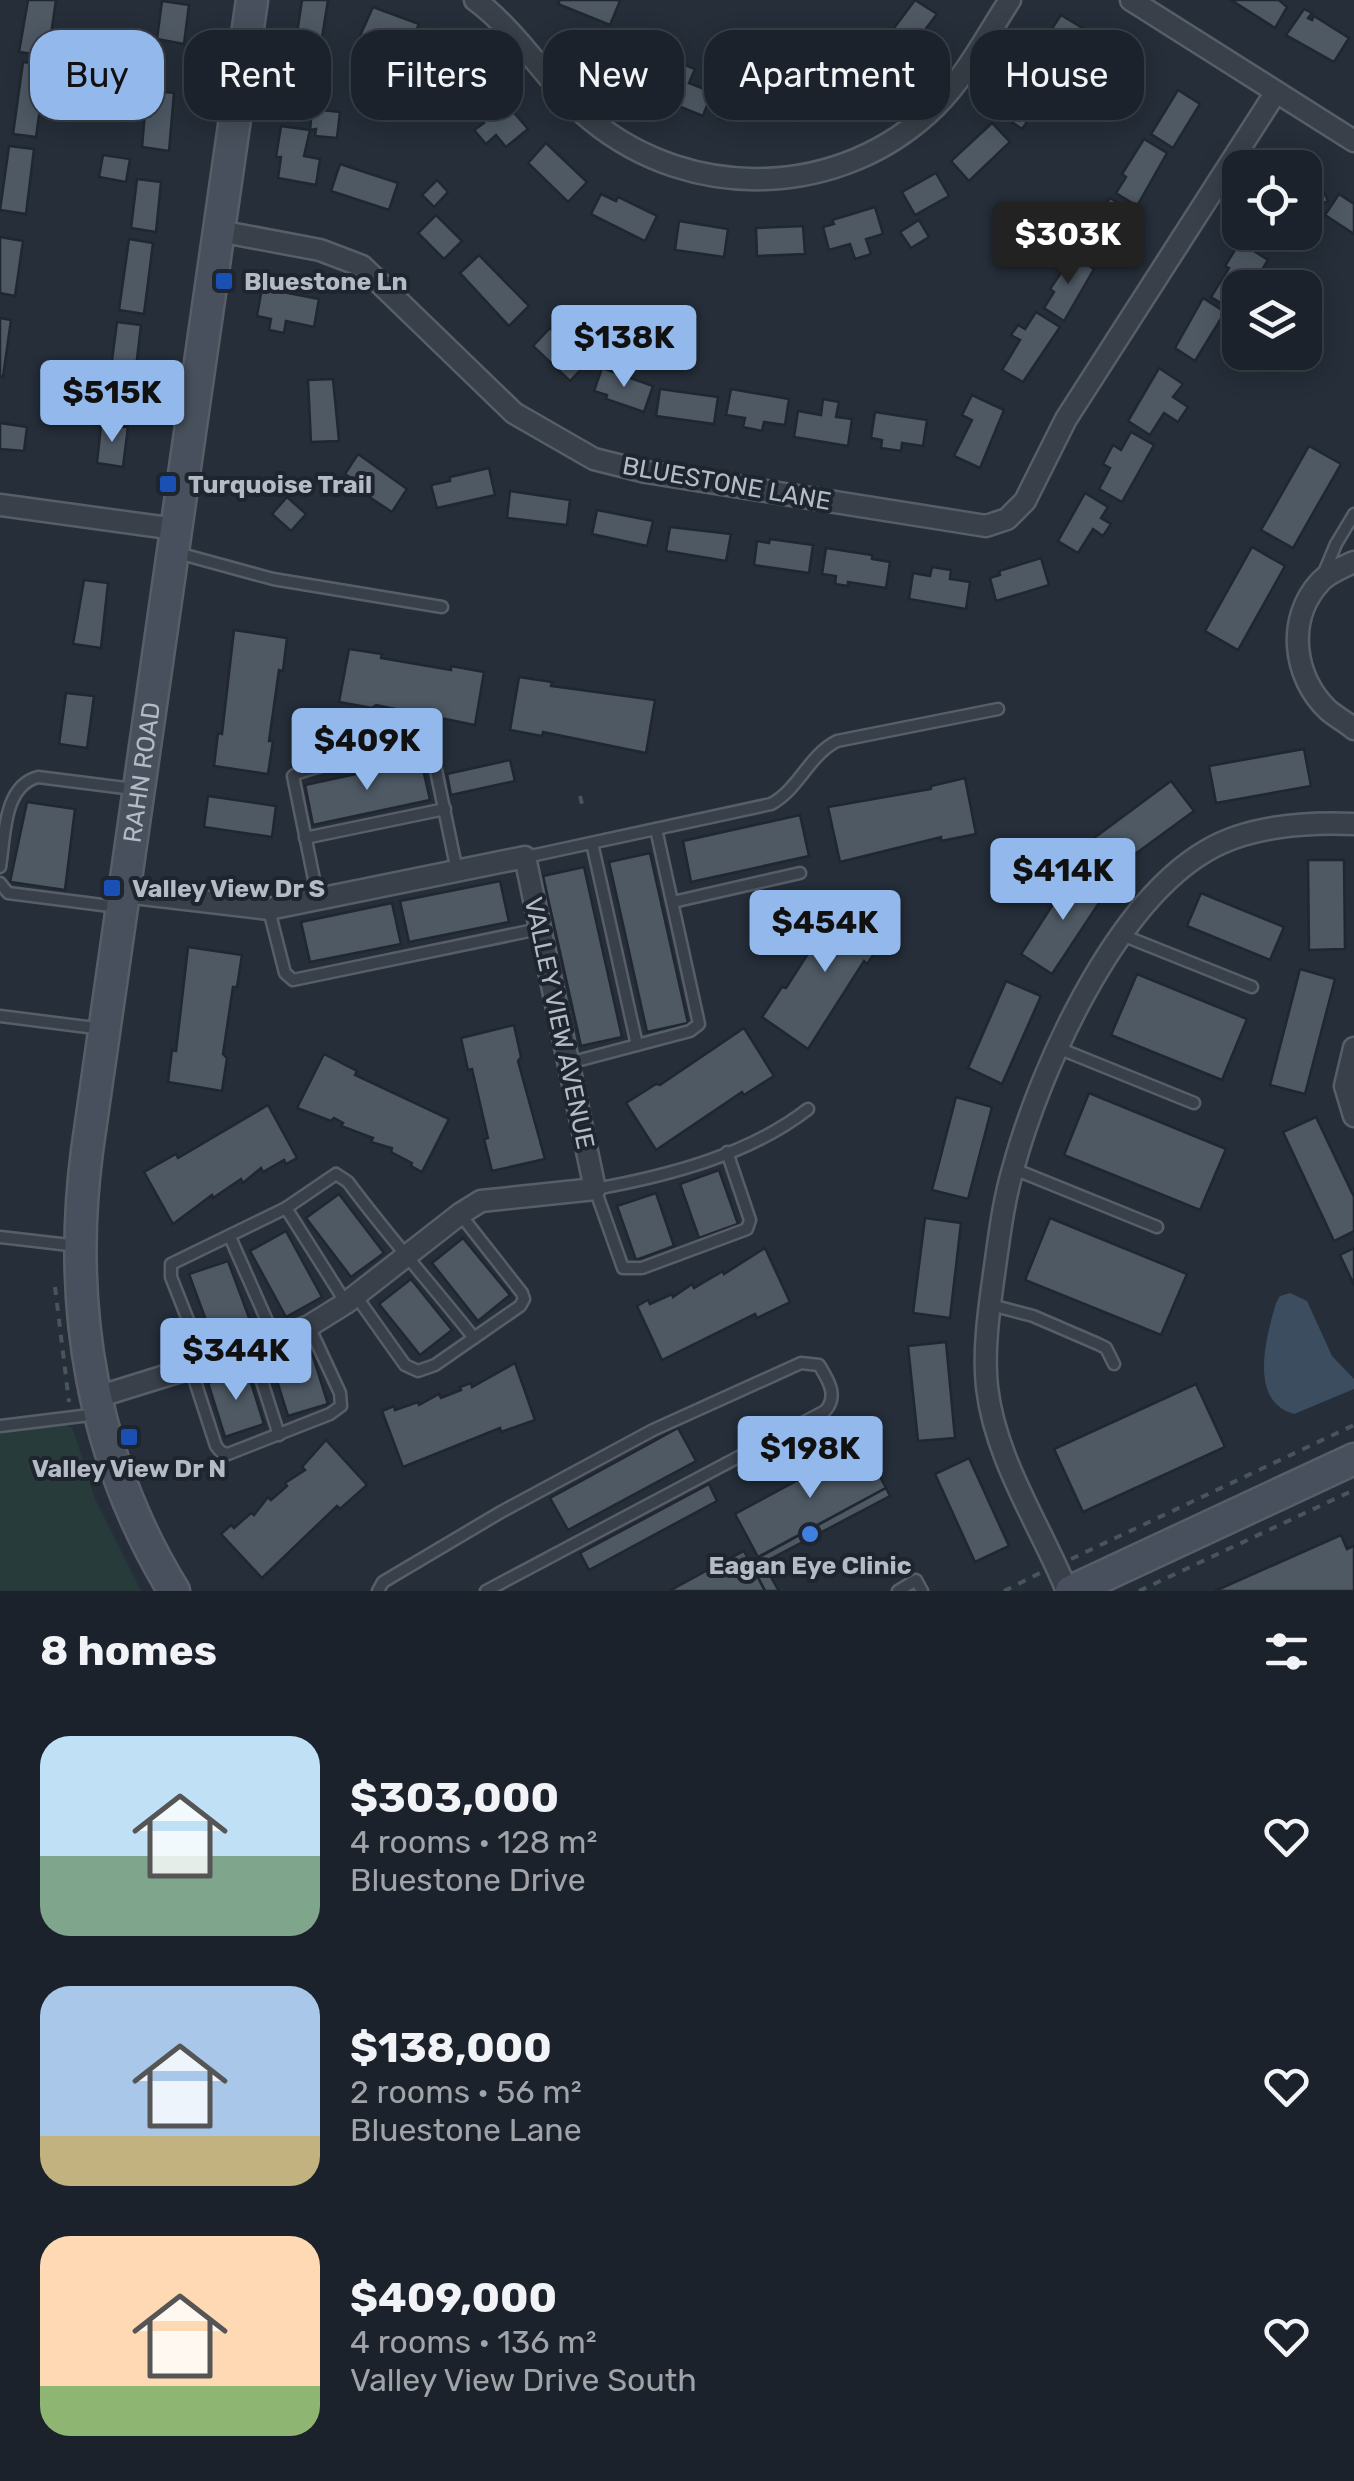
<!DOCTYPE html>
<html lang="en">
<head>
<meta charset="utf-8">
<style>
	body { margin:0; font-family:Rubik,sans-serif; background:#292f37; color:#f1f3f6; height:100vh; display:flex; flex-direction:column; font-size:38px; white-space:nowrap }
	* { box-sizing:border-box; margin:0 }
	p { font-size:32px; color:#a0a4a9 }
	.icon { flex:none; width:55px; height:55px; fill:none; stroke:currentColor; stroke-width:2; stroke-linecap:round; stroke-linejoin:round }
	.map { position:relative; height:1591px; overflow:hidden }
	.sheet { display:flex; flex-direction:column; background:#1c222b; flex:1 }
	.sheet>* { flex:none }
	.banner { position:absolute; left:30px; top:30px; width:1295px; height:90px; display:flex; gap:20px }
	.fabs { position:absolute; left:1222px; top:150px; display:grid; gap:20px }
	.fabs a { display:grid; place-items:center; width:100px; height:100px; border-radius:20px; background:#1c222b; box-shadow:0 5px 25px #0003,0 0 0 2px #3a3f47; font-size:50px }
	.price { position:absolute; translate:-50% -85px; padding:0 22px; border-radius:10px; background:#92b8ec; color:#111; font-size:32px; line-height:65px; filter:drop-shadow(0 2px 5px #0008) }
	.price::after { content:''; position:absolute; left:50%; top:60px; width:30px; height:22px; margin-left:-15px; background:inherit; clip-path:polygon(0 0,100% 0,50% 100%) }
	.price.on { background:#222; color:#fff }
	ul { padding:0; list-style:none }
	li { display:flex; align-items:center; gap:30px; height:250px; padding:0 40px }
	li span { display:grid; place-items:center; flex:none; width:280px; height:200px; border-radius:30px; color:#555 }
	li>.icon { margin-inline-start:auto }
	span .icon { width:120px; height:120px; fill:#fffc; stroke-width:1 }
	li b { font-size:42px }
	h2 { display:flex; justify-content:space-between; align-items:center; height:120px; padding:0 40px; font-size:42px }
	.pill { padding:0 35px; border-radius:30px; background:#1c222b; box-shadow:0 5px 25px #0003,0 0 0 2px #3a3f47; font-size:35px; line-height:90px }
	.pill.on { background:#92b8ec; color:#111 }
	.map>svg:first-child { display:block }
	.green { fill:#283b3b }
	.water { fill:#3d4d60 }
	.building { fill:#4e5964; stroke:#202730; stroke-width:2.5 }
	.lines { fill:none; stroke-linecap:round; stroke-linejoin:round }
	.lane-casing { stroke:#575e67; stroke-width:15 }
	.street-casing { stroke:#575e67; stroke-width:25 }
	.secondary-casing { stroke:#575e67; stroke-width:35 }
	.path { stroke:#475759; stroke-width:4; stroke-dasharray:8 8; stroke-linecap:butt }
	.lane { stroke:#394049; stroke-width:10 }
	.street { stroke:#394049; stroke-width:20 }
	.secondary { stroke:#47505c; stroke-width:30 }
	.transit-dot { fill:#1a4fb4; stroke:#1e252e; stroke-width:4 }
	.shop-dot { fill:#3f7fe0; stroke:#1e252e; stroke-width:4 }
	.labels { text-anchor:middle; stroke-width:8; stroke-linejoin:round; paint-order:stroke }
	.poi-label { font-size:25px; font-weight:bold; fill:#b4bbc5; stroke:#1e252e; text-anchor:start }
	.street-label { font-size:25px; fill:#b4bbc5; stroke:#1e252e }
</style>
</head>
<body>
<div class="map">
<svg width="1354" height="1591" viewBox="0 0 1354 1591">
	<rect width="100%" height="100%" fill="#252e39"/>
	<polygon class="green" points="61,1422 73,1429 95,1499 141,1591 0,1591 0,1426"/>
	<path class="water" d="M1290 1293 1307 1301 1332 1356 1354 1379V1389L1294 1414C1247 1401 1267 1335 1276 1303L1280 1296Z"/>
	<g class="building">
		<polygon points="28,0 56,0 48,56 19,52"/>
		<polygon points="302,0 328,0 321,44 296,40"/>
		<polygon points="560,0 617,0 620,1 610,25 558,4"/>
		<polygon points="915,0 937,14 906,55 885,40"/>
		<polygon points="1231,0 1279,0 1287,7 1275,28"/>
		<polygon points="162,1 189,5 184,44 157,39"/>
		<polygon points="373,7 419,24 402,62 377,51 379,47 359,38"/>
		<polygon points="1304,9 1312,13 1308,18 1312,20 1314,16 1349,38 1334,62 1286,35"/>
		<polygon points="1061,15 1107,43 1093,64 1047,36"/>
		<polygon points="433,29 478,68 461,88 416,49"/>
		<polygon points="616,31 663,53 652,77 605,55"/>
		<polygon points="130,35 153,38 150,61 127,58"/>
		<polygon points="874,38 889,61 873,72 878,79 860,91 854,83 843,91 829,70"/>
		<polygon points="671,59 695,69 689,83 712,92 703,116 656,97"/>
		<polygon points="23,62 46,65 36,137 13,134"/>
		<polygon points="1032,67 1054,83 1022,129 1001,115"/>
		<polygon points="829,82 836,108 799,121 798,116 787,119 780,96"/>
		<polygon points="147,90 174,93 169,151 142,147"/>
		<polygon points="489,90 496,99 499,95 528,129 506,147 496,135 486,144 474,130 484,123 470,106"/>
		<polygon points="1178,90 1200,104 1173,148 1151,134"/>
		<polygon points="773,92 774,120 719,119 719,95"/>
		<polygon points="312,109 340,112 337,138 315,136 316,129 310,130"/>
		<polygon points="992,123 1010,142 969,181 951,161"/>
		<polygon points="281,126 310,130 304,156 320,159 316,185 278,178 281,157 276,157"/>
		<polygon points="1144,139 1167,153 1137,206 1116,193 1126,177 1122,174"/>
		<polygon points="546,143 587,182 568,202 528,163"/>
		<polygon points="9,146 34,149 26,214 0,210"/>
		<polygon points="103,155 130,159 126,182 99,177"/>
		<polygon points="340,164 398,183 389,210 331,191"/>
		<polygon points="936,173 949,196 915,215 902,192"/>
		<polygon points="1317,177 1328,201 1305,211 1305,182"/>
		<polygon points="137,179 161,182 156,232 131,228"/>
		<polygon points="437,180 448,192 434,207 422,195"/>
		<polygon points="601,194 616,201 618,197 657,216 645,241 591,214"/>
		<polygon points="1339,194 1354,204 1354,234 1325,215"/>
		<polygon points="1110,198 1133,212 1102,260 1080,246"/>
		<polygon points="875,207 883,234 866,239 871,254 855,259 850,244 829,250 823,227 834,224 832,220"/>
		<polygon points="436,215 462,241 444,259 418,233"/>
		<polygon points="919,220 929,237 911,248 900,232"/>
		<polygon points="679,221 728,229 724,257 675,250"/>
		<polygon points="803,226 805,254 757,256 756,228"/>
		<polygon points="0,237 23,241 15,296 0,293"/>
		<polygon points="129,239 153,243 144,314 119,310"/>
		<polygon points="1240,242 1268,260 1251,288 1240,288 1240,298 1232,310 1211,297 1229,268 1225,266"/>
		<polygon points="479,255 529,306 509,326 460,273"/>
		<polygon points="1073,255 1094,269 1064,321 1044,308 1054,292 1050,289"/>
		<polygon points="262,288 319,299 314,327 286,321 284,333 269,330 271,319 257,316"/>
		<polygon points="1203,298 1225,312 1195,361 1175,348"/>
		<polygon points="1036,312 1060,327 1023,382 1002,370 1020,340 1011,335 1018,325 1025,329"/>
		<polygon points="0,318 11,320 3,377 0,376"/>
		<polygon points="117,322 141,325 133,394 108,390"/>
		<polygon points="550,328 587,363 570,381 533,346"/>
		<polygon points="602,368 653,386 644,412 606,399 607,395 594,391"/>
		<polygon points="1159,368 1183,384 1173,397 1188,407 1178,422 1164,413 1150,435 1128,421"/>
		<polygon points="333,379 339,441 311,442 308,380"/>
		<polygon points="660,389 718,397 714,424 656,416"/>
		<polygon points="731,389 789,399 785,425 764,422 762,431 743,427 745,418 726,415"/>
		<polygon points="972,395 1004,410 980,468 954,456 972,420 962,415"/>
		<polygon points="78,399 103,402 101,425 76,422"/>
		<polygon points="823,399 839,402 836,417 852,419 848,446 794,437 798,411 821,415"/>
		<polygon points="875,412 927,420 923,446 902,443 901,451 881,448 882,440 871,438"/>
		<polygon points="0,423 27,427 24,451 0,449"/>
		<polygon points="101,425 128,427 123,467 97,463"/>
		<polygon points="1131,432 1154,445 1122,502 1099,489 1110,468 1103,464 1113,445 1121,450"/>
		<polygon points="1309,446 1341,464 1293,548 1261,530"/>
		<polygon points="358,454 407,489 392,512 357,489 360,484 345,474"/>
		<polygon points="489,468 495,495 437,508 431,485 450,481 450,477"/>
		<polygon points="510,491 570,500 567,525 507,518"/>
		<polygon points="1085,493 1108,507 1101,518 1111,524 1103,536 1093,529 1078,553 1058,541"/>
		<polygon points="287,497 306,514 291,531 272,514"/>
		<polygon points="597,510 653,521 647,546 592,534"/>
		<polygon points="670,527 731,534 726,561 666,551"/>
		<polygon points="770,539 813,545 809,573 754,565 757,541 769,543"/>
		<polygon points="1252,547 1285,566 1238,650 1205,631"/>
		<polygon points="826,548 872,555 872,559 890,562 886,588 848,582 848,586 835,584 836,576 822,574"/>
		<polygon points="1041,558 1049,585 996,601 990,578 1000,575 999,571"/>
		<polygon points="932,567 951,570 950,579 970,582 966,609 909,599 913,573 930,576"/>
		<polygon points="84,580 108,583 101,648 73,644"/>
		<polygon points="234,630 287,638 283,671 279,670 269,741 273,741 268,774 214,766 218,733 222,734"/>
		<polygon points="349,649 382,654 381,658 451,670 451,666 484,672 475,725 376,705 372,708 339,702"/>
		<polygon points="519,677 552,682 551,686 655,700 646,753 543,732 542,736 510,730"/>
		<polygon points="66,693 94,696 87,748 59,744"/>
		<polygon points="1304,749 1311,786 1216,803 1209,766"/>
		<polygon points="421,760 430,800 313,825 305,785"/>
		<polygon points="510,760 515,781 451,795 447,774"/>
		<polygon points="965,778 976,834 941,841 941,837 840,862 828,807 931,789 931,786"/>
		<polygon points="1171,781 1194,811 1116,868 1094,838"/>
		<polygon points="208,796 276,806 272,837 204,827"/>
		<polygon points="27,802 75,809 65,890 10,882"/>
		<polygon points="800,815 809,856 691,882 683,841"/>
		<polygon points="650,853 688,1023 647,1032 609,862"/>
		<polygon points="1308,860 1344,860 1345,949 1309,950"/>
		<polygon points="584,867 622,1037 581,1046 543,876"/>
		<polygon points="1073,873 1105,894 1052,974 1021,954"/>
		<polygon points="500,881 509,922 409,942 400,901"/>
		<polygon points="1201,893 1284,927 1270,960 1187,926"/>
		<polygon points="841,902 888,934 867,964 864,961 808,1049 762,1017 782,987 786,988"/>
		<polygon points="392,903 401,944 310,962 301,922"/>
		<polygon points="188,947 242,955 237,987 233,987 223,1054 227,1058 222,1091 168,1082 172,1050 176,1051"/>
		<polygon points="1300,969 1335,979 1305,1094 1270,1085"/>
		<polygon points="1137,974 1247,1019 1222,1080 1111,1035"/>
		<polygon points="1006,981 1041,996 1002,1084 968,1068"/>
		<polygon points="514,1025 521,1057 518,1061 545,1159 492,1171 484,1139 488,1138 472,1069 468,1070 461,1038"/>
		<polygon points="744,1028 774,1076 744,1095 742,1092 656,1150 626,1103 656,1084 660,1085"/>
		<polygon points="324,1054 357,1071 355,1075 449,1119 422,1172 411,1166 412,1163 391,1152 392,1148 371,1142 373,1138 341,1126 343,1123 334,1118 331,1121 297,1108"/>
		<polygon points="1089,1093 1226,1149 1200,1210 1064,1155"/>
		<polygon points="956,1097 992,1107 968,1199 932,1190"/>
		<polygon points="268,1105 297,1158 286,1164 284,1160 263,1172 261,1168 243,1183 241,1179 213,1198 212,1195 173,1224 144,1172 176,1154 178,1158"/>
		<polygon points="1316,1117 1354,1197 1354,1231 1334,1241 1283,1132"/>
		<polygon points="719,1170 738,1224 699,1238 680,1184"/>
		<polygon points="656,1193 674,1246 636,1260 617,1206"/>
		<polygon points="339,1194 384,1253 351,1277 306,1218"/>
		<polygon points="925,1218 961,1223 950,1318 913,1313"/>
		<polygon points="1050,1218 1187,1274 1161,1335 1025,1280"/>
		<polygon points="286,1231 322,1297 286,1317 250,1251"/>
		<polygon points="463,1238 510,1295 478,1321 432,1263"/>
		<polygon points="765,1248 790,1302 757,1318 755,1314 662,1360 637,1306 648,1300 650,1304 672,1294 673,1297 692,1284 694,1288 723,1271 724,1274"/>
		<polygon points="1354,1248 1354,1285 1340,1255"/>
		<polygon points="228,1261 254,1331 215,1345 189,1274"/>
		<polygon points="411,1279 452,1330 420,1355 379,1304"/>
		<polygon points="946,1342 955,1438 918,1441 908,1346"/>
		<polygon points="311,1350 328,1404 288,1416 271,1362"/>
		<polygon points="515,1363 535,1420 501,1432 500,1428 403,1467 382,1411 394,1406 395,1410 418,1402 419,1405 439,1394 441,1398 461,1390 460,1387 471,1383 472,1387"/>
		<polygon points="247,1370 264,1424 225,1437 208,1383"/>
		<polygon points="1196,1384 1225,1447 1083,1512 1054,1449"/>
		<polygon points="678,1428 696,1461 568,1530 550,1498"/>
		<polygon points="326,1440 367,1485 340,1509 337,1506 262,1578 221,1534 231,1525 234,1528 251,1513 254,1515 268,1497 271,1500 287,1486 285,1483 305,1470 302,1467"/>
		<polygon points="863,1445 886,1488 758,1557 735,1514"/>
		<polygon points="969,1458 1009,1546 975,1562 935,1474"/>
		<polygon points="709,1484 717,1501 589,1570 580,1553"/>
		<polygon points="886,1488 890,1496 763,1563 779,1591 765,1591 750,1562"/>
		<polygon points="1341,1535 1347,1549 1354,1546 1354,1591 1215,1591"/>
		<polygon points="744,1551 765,1591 669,1591 715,1566"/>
	</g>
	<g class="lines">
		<defs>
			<g id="lane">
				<polyline points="174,552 273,579 442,607"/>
				<polyline points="1323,575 1336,544 1354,514"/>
				<polyline points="305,838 445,809"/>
				<polyline points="592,843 637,1045"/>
				<path d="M526 857 771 804C798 790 809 755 837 741L998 709"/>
				<path d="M0 867C5 837 3 786 38 777L133 789"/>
				<polyline points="0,883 8,893 118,907"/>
				<path d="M318 899 293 776C302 768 413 743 425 746 428 747 429 750 432 751L457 871"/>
				<polyline points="673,902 800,873"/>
				<polyline points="269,910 285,973 293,980 539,929"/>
				<polyline points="1122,935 1252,987"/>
				<polyline points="0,1016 103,1029"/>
				<polyline points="1058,1048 1194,1103"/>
				<polyline points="569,1063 690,1031 699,1024 656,829"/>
				<path d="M727 1152 750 1220 747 1229 642 1268H623L595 1189C667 1176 749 1155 808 1109"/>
				<polyline points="1014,1169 1157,1227"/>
				<polyline points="286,1208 346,1303"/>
				<polyline points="0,1237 78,1246"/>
				<polyline points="230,1237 275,1339"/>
				<polyline points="356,1296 405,1365 418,1371 435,1365 520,1306 524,1299 522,1293 460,1214"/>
				<polyline points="991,1305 1033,1316 1098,1344 1106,1348 1114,1364"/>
				<polyline points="252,1350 279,1435"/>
				<path d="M205 1363 171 1277V1264L286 1208 336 1174 348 1182C388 1236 432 1285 474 1338"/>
				<polyline points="191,1369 216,1446 221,1452 228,1454 330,1414 341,1406 340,1393 309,1326"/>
				<polyline points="0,1426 98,1414"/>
				<path d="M378 1591 383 1582 501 1512 653 1430 801 1363 819 1365C828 1380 839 1396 825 1411L486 1591"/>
				<polyline points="898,1591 916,1580 922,1591"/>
			</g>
			<g id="street">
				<path d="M475 0C520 33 548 85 591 120 692 203 842 199 936 106 966 76 987 35 1010 0"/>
				<polyline points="1131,0 1354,141"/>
				<polyline points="219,231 320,250 362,266 514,413 594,459 646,472 986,526 1007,519 1025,501 1066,419 1276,92"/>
				<polyline points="0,505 176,529"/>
				<path d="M1354 562C1343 567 1328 573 1320 582 1286 619 1293 677 1328 710 1336 717 1346 722 1354 729"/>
				<polyline points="1354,1048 1345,1086 1354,1116"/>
				<polyline points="94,1398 252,1349 309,1326 346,1303 460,1214 481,1201 595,1189 525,857 269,909 125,892"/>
				<path d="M1067 1591C1040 1525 995 1459 987 1387 983 1350 989 1310 994 1274 999 1239 1003 1203 1013 1169 1040 1069 1114 905 1206 851 1247 826 1307 822 1354 824"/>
			</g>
			<g id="secondary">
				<path id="s1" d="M174 1591C92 1457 67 1306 87 1151L252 0"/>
				<polyline points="1071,1591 1354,1459"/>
			</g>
		</defs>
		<use href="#lane" class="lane-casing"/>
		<use href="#street" class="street-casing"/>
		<use href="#secondary" class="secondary-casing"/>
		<g class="path">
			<polyline points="580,796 583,808"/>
			<polyline points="55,1287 69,1402"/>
			<polyline points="1071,1559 1354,1425"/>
			<polyline points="1004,1591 1040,1573"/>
			<polyline points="1139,1591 1354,1490"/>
		</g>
		<use href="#lane" class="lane"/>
		<use href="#street" class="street"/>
		<use href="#secondary" class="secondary"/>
	</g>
	<g class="transit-dot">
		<rect x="214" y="271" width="20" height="20" rx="5"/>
		<rect x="158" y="474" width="20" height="20" rx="5"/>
		<rect x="102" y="878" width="20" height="20" rx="5"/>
		<rect x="119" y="1427" width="20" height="20" rx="5"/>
	</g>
	<circle class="shop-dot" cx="810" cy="1534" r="10"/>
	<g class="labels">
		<g class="poi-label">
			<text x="244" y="290">Bluestone Ln</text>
			<text x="188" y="493">Turquoise Trail</text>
			<text x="132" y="897">Valley View Dr S</text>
			<text x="129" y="1477" text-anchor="middle">Valley View Dr N</text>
			<text x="810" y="1574" text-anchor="middle">Eagan Eye Clinic</text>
		</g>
		<g class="street-label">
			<text transform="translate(727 483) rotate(10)" y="9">BLUESTONE LANE</text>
			<text dy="9" stroke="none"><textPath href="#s1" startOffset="840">RAHN ROAD</textPath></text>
			<text transform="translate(560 1023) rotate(78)" y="9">VALLEY VIEW AVENUE</text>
		</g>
	</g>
</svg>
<div class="fabs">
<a><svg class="icon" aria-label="locate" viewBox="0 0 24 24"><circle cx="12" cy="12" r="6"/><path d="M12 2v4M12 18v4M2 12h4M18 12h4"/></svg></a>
<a><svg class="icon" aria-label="layers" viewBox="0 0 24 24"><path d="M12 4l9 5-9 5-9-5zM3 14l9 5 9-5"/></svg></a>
</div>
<b class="price on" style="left:1068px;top:287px">$303K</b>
<b class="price" style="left:624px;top:390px">$138K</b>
<b class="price" style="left:112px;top:445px">$515K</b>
<b class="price" style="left:367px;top:793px">$409K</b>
<b class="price" style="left:1063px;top:923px">$414K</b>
<b class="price" style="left:825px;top:975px">$454K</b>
<b class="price" style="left:236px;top:1403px">$344K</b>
<b class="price" style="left:810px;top:1501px">$198K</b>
<div class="banner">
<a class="pill on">Buy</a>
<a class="pill">Rent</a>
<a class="pill">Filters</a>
<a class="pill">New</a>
<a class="pill">Apartment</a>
<a class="pill">House</a>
</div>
</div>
<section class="sheet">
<h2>8 homes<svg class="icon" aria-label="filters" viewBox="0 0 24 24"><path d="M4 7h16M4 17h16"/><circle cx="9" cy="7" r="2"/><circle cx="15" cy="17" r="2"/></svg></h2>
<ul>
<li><span style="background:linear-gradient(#bfe0f5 60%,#7fa58c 0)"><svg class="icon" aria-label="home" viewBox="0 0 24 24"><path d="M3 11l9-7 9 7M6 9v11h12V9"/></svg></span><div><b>$303,000</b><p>4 rooms · 128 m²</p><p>Bluestone Drive</p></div><svg class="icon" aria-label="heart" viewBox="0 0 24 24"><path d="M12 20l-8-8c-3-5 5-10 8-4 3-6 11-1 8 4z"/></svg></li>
<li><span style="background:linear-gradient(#a9c7e8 75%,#c2b280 0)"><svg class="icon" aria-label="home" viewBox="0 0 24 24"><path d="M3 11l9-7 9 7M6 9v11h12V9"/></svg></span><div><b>$138,000</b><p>2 rooms · 56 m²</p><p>Bluestone Lane</p></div><svg class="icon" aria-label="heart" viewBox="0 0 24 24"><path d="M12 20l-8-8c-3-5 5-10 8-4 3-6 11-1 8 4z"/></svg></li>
<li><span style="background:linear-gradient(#ffd9b3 75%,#8fb573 0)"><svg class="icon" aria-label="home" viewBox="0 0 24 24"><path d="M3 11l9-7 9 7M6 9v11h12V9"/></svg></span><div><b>$409,000</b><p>4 rooms · 136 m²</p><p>Valley View Drive South</p></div><svg class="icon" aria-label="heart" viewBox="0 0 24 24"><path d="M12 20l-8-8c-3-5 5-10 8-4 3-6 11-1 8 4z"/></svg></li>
</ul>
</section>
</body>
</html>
